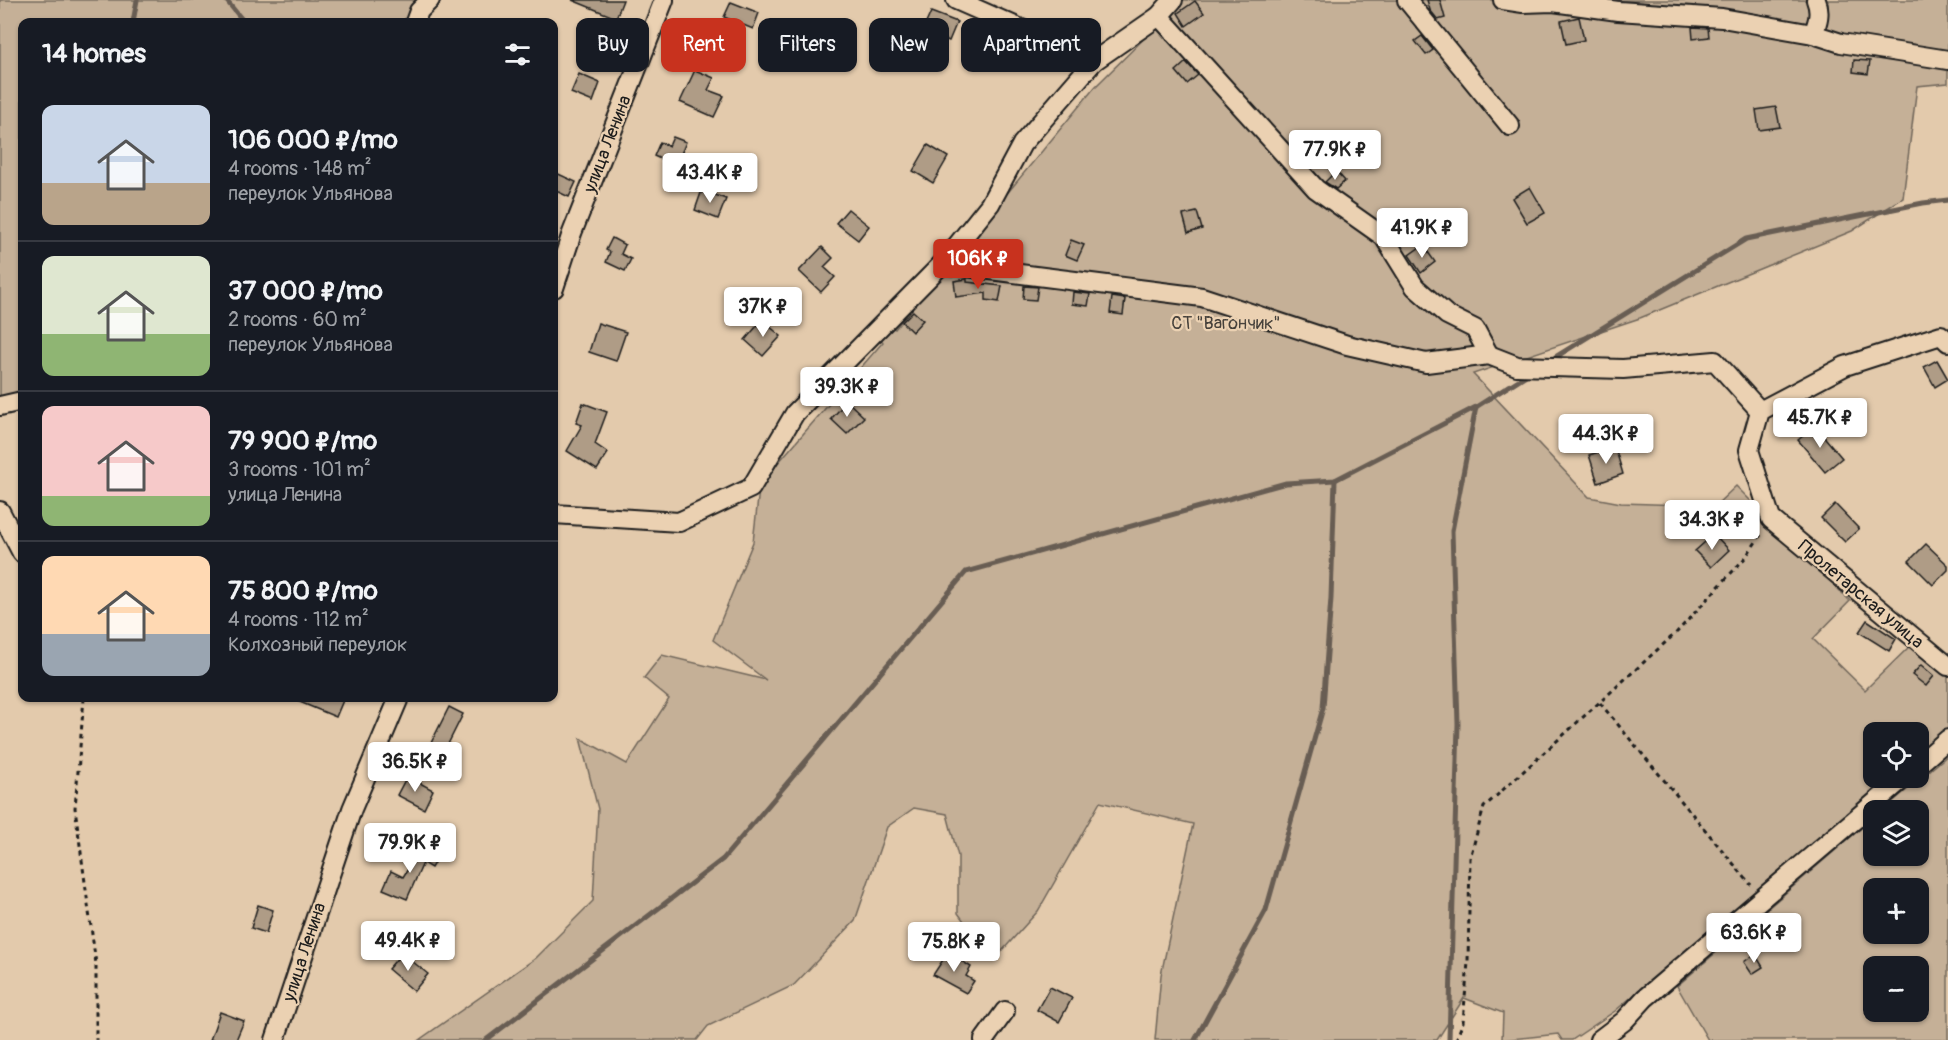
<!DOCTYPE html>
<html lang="en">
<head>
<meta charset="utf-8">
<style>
	body { margin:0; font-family:Pangolin,sans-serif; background:#20242c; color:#f1f3f6; height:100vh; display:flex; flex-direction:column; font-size:22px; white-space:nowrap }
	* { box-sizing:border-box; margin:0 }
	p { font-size:20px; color:#9ea1a6 }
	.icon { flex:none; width:33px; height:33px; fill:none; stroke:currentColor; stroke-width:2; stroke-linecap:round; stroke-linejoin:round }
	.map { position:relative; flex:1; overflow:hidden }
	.details { position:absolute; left:18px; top:18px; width:540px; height:684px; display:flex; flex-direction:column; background:#171b24; border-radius:12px; box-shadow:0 2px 4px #0004 }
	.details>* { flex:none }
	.hud { position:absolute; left:576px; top:18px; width:570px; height:54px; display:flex; gap:12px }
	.controls { position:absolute; left:1863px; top:722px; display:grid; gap:12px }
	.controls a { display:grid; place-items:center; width:66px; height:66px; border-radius:12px; background:#171b24; box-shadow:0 2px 4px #0004; font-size:30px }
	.price { position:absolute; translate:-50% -51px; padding:0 14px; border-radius:6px; background:#fff; color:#222; font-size:20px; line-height:39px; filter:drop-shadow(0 2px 3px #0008) }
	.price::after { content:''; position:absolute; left:50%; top:36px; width:18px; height:14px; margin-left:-9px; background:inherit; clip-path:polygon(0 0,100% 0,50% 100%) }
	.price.on { background:#c8321e; color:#fff }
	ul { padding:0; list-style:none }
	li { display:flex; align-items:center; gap:18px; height:150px; padding:0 24px }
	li+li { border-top:2px solid #363941 }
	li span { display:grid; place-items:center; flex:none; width:168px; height:120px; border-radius:12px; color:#555 }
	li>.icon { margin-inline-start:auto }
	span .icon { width:72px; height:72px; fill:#fffc; stroke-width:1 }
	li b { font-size:26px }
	h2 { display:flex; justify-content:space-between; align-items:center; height:72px; padding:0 24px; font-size:26px }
	.tag { padding:0 21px; border-radius:12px; background:#171b24; box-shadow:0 2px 4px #0004; font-size:21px; line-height:54px }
	.tag.on { background:#c8321e; color:#fff }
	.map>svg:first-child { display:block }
	.green { fill:#c5b097; stroke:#70665a; stroke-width:1.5; fill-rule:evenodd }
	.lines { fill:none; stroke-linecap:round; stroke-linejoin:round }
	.stream { stroke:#675d53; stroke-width:5 }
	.building { fill:#af9c86; stroke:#1c1c1c; stroke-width:1.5 }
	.minor-casing { stroke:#1c1c1c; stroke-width:22 }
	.path { stroke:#1c1c1c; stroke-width:3; stroke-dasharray:4.5 4.5; stroke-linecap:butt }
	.minor { stroke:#ebd1b2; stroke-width:18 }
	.labels { text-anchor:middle; stroke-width:4.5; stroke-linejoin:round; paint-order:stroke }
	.street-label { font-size:18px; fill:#1c1c1c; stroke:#ebd1b2 }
	.park-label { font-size:18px; fill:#46413b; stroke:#ebd1b2 }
</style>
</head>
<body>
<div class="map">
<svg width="1948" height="1040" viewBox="0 0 1948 1040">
	<rect width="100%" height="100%" fill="#e3caac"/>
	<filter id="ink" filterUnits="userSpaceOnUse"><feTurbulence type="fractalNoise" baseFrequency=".0167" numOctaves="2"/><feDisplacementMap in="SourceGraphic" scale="12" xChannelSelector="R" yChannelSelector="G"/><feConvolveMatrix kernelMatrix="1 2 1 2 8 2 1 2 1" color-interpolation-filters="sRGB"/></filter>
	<g filter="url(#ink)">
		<g class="green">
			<polygon points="0,0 418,0 410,22 22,22 22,398 0,396"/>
			<polygon points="1183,0 1948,0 1948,83 1917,86 1903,198 1852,231 1640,318 1473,374 1589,497 1621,503 1715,506 1736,486 1850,601 1813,639 1865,690 1913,643 1948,671 1948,730 1919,755 1918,732 1874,732 1874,777 1892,777 1615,1011 1572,1040 1562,1040 1558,1034 1502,1040 1503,1013 1464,998 1437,1040 1155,1040 1161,975 1193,824 1100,802 1038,911 993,961 958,913 958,856 947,814 914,808 887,827 855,921 794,985 708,1026 697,1040 419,1040 536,958 593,901 598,809 580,738 627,764 669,699 644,678 662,655 766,680 713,640 753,542 759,490 777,464 883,342 878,336 889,326 895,329 916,303 913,299 938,277 1095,87"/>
			<path d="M1948 755V1040H1708L1677 986 1873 818 1874 855H1918V810H1883ZM1874 888H1918V933H1874ZM1874 966H1918V1011H1874Z"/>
		</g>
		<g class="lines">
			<g class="stream">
				<polyline points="226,0 244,22"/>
				<polyline points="133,22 137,0"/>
				<polyline points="1549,361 1746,239 1923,203 1948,200"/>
				<polyline points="486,1040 723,859 966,572 1286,483 1335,480 1476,407 1531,372"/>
				<polyline points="1195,1040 1266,910 1323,708 1331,598 1335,480"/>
				<polyline points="1449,1040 1458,724 1452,531 1476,407"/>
			</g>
		</g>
		<g class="building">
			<polygon points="572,0 623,0 616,18"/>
			<polygon points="1427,0 1440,0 1445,18 1438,20 1430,10"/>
			<polygon points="1195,1 1204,13 1186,26 1178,13"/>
			<polygon points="731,2 759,13 753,29 724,17"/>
			<polygon points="931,12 957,22 949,41 923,30"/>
			<polygon points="1579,17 1584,40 1566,44 1561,21"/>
			<polygon points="1692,27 1708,28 1709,37 1693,39"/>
			<polygon points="983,32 1007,44 995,68 971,56"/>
			<polygon points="1422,36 1433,50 1426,55 1415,41"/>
			<polygon points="1854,60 1870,61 1868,74 1853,72"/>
			<polygon points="1186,62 1198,75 1187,84 1176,71"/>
			<polygon points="695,70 714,78 708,90 724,96 714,117 680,102"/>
			<polygon points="579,74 600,83 593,102 571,93"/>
			<polygon points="1776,107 1780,127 1759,130 1756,110"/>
			<polygon points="673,137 686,142 676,166 654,156 660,142 669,146"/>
			<polygon points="928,145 948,157 933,183 913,171"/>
			<polygon points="1336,171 1345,181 1336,189 1325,182"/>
			<polygon points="554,172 576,182 569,197 554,190"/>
			<polygon points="1530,187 1545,213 1527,223 1512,198"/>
			<polygon points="702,190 726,199 718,219 695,210"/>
			<polygon points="848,209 869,226 858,240 836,223"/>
			<polygon points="1197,212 1202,229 1188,233 1183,215"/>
			<polygon points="612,238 625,245 621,254 631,259 625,271 606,262 610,252 606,250"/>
			<polygon points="1071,240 1084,245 1077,260 1065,255"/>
			<polygon points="1423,245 1435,262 1421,273 1409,255"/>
			<polygon points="822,247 833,258 824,267 835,277 821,292 799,271"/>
			<polygon points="967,279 967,282 1002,286 999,302 986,300 986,293 956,297 954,281"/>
			<polygon points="1024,286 1038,287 1036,300 1023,299"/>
			<polygon points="1073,292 1090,294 1088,306 1072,304"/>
			<polygon points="1112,297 1125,299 1123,315 1110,313"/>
			<polygon points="913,311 923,320 912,332 902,322"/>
			<polygon points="762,320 781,336 763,356 745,340"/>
			<polygon points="598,323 626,332 616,361 589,352"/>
			<polygon points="1937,360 1948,379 1935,387 1924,367"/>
			<polygon points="847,401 864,417 847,434 831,419"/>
			<polygon points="583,403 607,412 595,444 608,453 597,470 567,451 582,425 576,423"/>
			<polygon points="1815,426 1842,458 1825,472 1798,440"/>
			<polygon points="1615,447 1623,474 1598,483 1589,455"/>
			<polygon points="1835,504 1859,529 1845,542 1821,518"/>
			<polygon points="1714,534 1729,550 1711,567 1695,551"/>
			<polygon points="1926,544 1948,565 1948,570 1933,585 1909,561"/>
			<polygon points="1867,620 1896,639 1889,651 1859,632"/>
			<polygon points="1921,665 1934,676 1926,686 1912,675"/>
			<polygon points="290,698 344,698 336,717"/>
			<polygon points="449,707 463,714 445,750 431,743"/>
			<polygon points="407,776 433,790 424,809 397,795"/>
			<polygon points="423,845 439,855 431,868 423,863 407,899 383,889 391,871 403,877"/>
			<polygon points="258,905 273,910 266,933 251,928"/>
			<polygon points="948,952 971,967 966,976 974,981 966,993 933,975"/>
			<polygon points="402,953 428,974 414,991 388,969"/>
			<polygon points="1755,954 1763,967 1752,974 1744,962"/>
			<polygon points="1050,987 1072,998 1059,1022 1037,1010"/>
			<polygon points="220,1012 244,1021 236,1040 210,1040"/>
		</g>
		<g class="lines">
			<defs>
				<g id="minor">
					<polyline points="956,0 1094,61"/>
					<polyline points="1407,0 1510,126"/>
					<polyline points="1503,0 1523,3 1553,2 1618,11 1722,18 1813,34 1841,43 1948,60"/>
					<polyline points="1159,16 1316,189 1384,237 1415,287 1447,315 1475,329 1489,355"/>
					<polyline points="415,22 419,11 430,0"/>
					<path d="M1813 34C1818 22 1821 12 1816 0"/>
					<polyline points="942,264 1202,297 1347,345 1426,363 1489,355 1517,366 1623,369 1715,361 1760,411"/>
					<polyline points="554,288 572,233 664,0"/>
					<polyline points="1948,342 1941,335 1845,366 1760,411 1749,450 1771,519 1948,666"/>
					<polyline points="0,406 22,401"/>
					<polyline points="0,511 22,553"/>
					<polyline points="554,514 679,522 751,488 795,413 942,264 990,204 1022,144 1094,61 1159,16 1173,0"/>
					<polyline points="1918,765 1948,739"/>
					<polyline points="275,1040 352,809 399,698"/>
					<polyline points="984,1040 1005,1011"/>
					<polyline points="1599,1040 1624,1021 1645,998 1905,777"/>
				</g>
			</defs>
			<use href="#minor" class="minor-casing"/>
			<g class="path">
				<polyline points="84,698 75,808 96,964 96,1040"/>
				<polyline points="1600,703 1751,885"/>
				<polyline points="1456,1040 1463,1022 1468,962 1470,858 1484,807 1677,632 1745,558 1762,533"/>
			</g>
			<use href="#minor" class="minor"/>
		</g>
	</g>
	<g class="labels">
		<g class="street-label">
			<text transform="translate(607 144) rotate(-69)" y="6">улица Ленина</text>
			<text transform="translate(1861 594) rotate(40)" y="6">Пролетарская улица</text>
			<text transform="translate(304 952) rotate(-72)" y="6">улица Ленина</text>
		</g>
		<g class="park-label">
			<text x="1226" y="329">СТ "Вагончик"</text>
		</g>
	</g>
</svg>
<div class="controls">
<a><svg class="icon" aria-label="locate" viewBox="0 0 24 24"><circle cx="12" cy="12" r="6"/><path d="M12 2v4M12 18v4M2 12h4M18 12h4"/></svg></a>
<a><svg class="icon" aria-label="layers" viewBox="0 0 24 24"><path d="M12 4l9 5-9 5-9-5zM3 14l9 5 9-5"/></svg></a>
<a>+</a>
<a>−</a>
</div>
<b class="price" style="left:1335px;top:181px">77.9K ₽</b>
<b class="price" style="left:710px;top:204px">43.4K ₽</b>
<b class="price" style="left:1422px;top:259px">41.9K ₽</b>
<b class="price on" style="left:978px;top:290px">106K ₽</b>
<b class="price" style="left:763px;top:338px">37K ₽</b>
<b class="price" style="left:847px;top:418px">39.3K ₽</b>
<b class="price" style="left:1820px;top:449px">45.7K ₽</b>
<b class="price" style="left:1606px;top:465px">44.3K ₽</b>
<b class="price" style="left:1712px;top:551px">34.3K ₽</b>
<b class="price" style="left:415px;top:793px">36.5K ₽</b>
<b class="price" style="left:410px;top:874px">79.9K ₽</b>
<b class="price" style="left:1754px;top:964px">63.6K ₽</b>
<b class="price" style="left:408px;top:972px">49.4K ₽</b>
<b class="price" style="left:954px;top:973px">75.8K ₽</b>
<div class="hud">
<a class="tag">Buy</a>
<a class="tag on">Rent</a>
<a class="tag">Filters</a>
<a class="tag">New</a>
<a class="tag">Apartment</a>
</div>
<section class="details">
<h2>14 homes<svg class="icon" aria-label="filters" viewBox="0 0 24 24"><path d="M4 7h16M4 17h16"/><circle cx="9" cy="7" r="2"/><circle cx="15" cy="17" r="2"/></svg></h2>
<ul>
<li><span style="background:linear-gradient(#c9d6e8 65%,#b9a48a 0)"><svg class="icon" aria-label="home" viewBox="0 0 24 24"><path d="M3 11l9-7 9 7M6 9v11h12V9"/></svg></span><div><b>106 000 ₽/mo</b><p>4 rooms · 148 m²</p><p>переулок Ульянова</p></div></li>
<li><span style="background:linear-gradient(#dfe7d0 65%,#8fb573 0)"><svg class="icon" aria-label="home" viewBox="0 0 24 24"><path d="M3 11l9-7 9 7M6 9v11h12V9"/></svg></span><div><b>37 000 ₽/mo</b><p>2 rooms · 60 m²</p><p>переулок Ульянова</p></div></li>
<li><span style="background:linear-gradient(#f6c9c9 75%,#8fb573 0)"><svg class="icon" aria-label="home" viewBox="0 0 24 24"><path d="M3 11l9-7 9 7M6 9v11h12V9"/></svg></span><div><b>79 900 ₽/mo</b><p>3 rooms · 101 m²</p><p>улица Ленина</p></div></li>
<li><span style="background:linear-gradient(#ffd9b3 65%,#9aa5b1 0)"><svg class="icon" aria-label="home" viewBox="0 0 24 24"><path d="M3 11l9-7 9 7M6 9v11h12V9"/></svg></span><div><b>75 800 ₽/mo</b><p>4 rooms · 112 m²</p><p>Колхозный переулок</p></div></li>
</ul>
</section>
</div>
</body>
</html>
